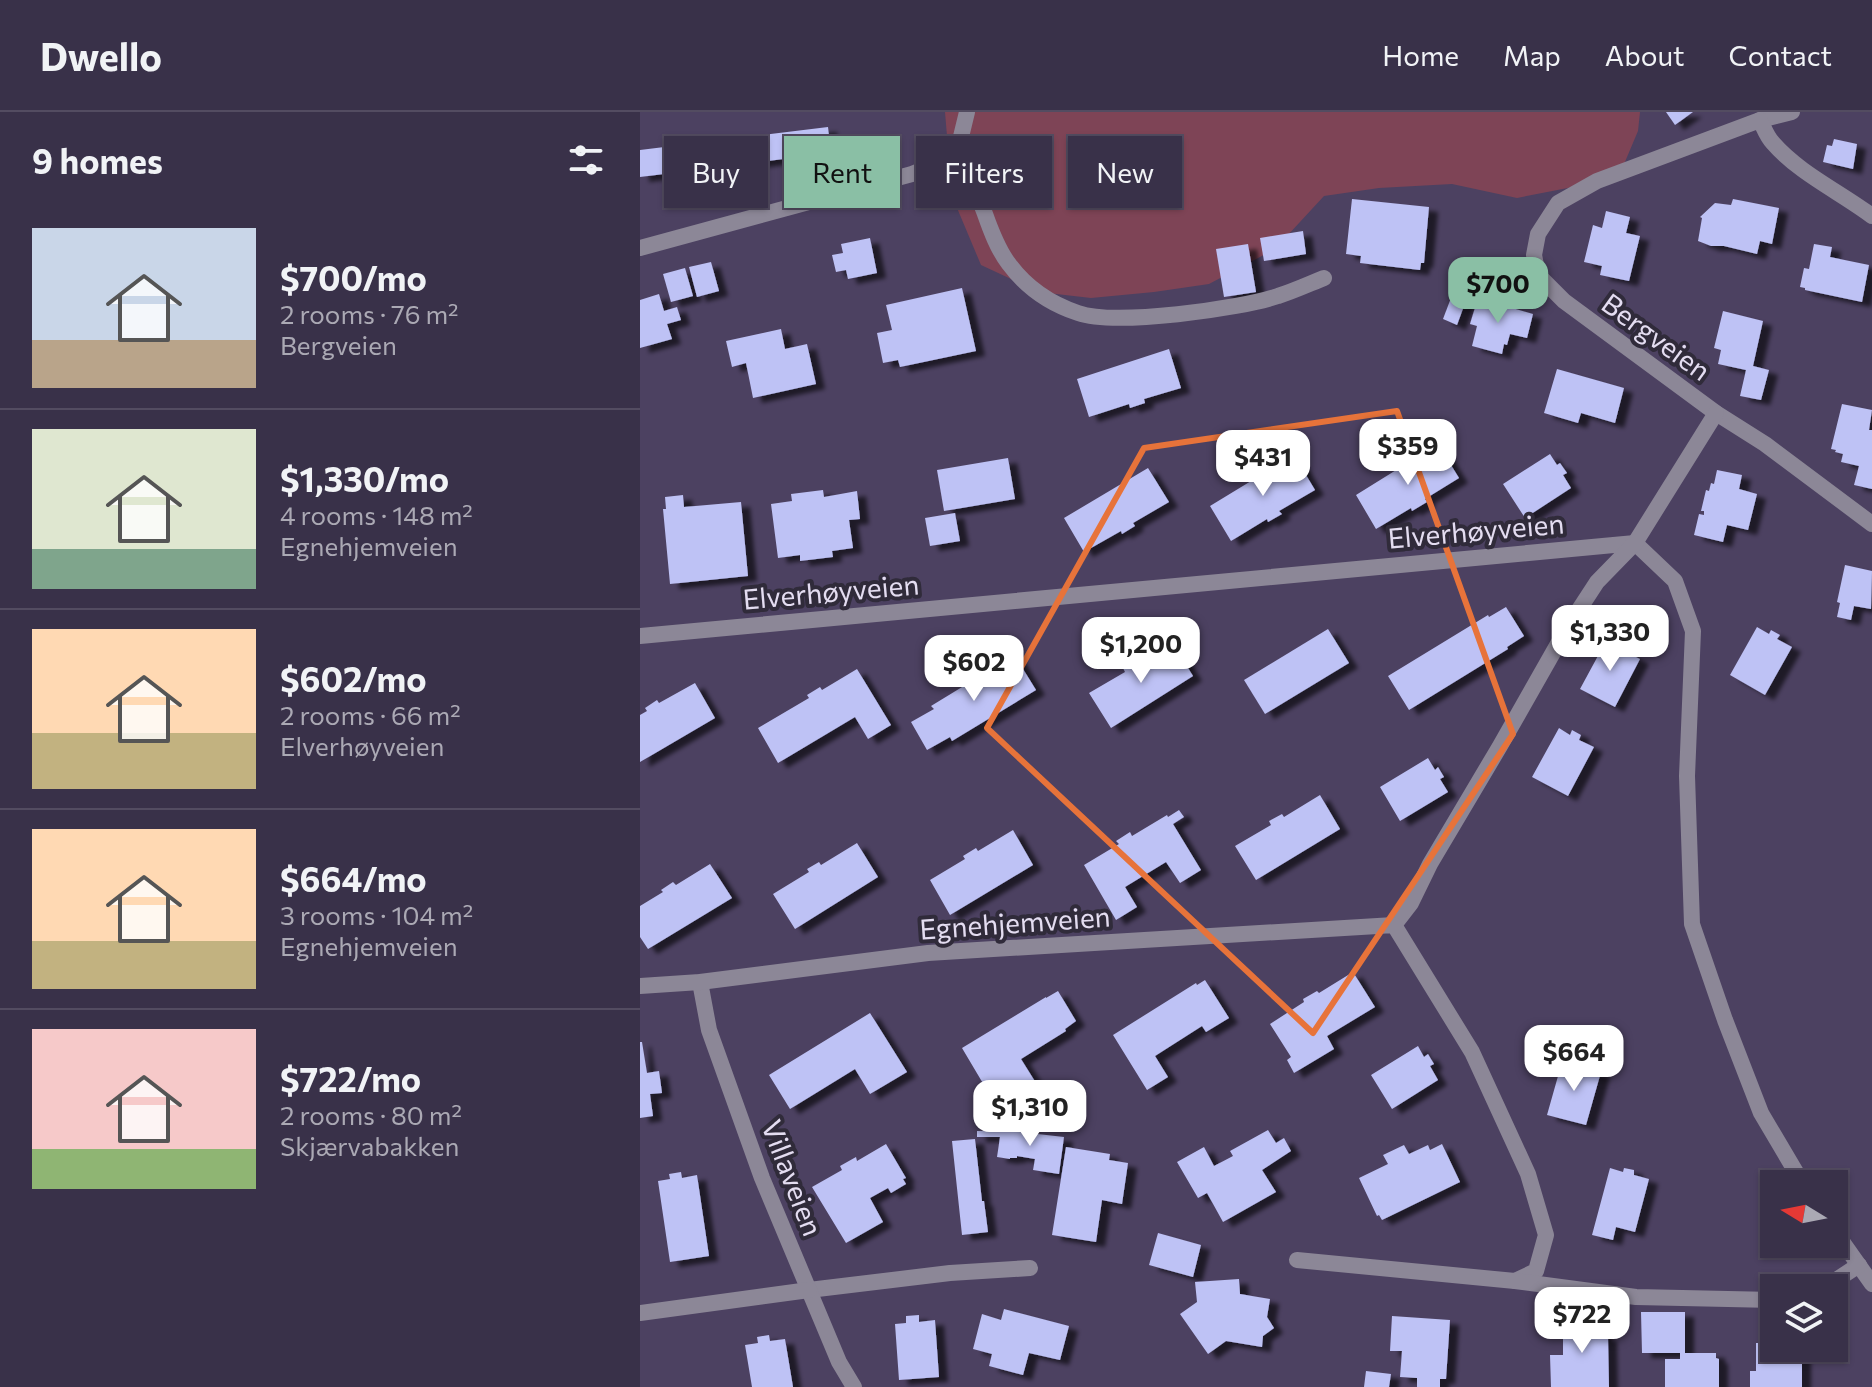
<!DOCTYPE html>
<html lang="en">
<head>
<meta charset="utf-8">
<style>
	body { margin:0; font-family:Commissioner,sans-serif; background:#403950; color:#f1f3f6; height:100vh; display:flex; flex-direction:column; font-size:30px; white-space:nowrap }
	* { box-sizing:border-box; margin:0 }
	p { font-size:26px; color:#aba9b4 }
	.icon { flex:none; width:44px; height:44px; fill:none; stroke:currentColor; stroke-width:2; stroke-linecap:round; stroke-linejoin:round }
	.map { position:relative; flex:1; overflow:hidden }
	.details { display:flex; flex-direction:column; background:#393149; width:640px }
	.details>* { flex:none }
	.guide { position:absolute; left:24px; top:24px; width:760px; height:72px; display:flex; gap:16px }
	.needle { width:52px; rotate:280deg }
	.controls { position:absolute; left:1120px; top:1058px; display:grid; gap:16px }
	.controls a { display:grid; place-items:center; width:88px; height:88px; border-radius:0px; background:#393149; box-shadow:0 2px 6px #0004,0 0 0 2px #534c61; font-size:40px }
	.price { position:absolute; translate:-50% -68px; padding:0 18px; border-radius:16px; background:#fff; color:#222; font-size:26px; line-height:52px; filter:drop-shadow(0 2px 4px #0008) }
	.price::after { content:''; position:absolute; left:50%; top:48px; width:24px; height:18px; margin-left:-12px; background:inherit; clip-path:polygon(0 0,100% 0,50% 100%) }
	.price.current { background:#8abfa5; color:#111 }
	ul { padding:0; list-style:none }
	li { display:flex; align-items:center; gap:24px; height:200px; padding:0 32px }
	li+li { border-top:2px solid #534c61 }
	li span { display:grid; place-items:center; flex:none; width:224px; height:160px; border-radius:0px; color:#555 }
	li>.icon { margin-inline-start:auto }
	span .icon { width:96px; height:96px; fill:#fffc; stroke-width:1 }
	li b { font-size:34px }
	h2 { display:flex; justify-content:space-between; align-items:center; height:96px; padding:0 32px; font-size:34px }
	.chip { padding:0 28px; border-radius:0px; background:#393149; box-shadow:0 2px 6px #0004,0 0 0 2px #534c61; font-size:28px; line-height:72px }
	.chip.current { background:#8abfa5; color:#111 }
	header { display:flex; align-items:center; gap:48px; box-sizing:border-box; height:112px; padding:0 40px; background:#393149; border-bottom:2px solid #534c61 }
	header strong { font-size:38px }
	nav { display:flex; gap:44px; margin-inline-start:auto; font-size:28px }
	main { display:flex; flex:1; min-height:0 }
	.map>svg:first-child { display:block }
	.green { fill:#7e4456 }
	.building { fill:#bec2f5; filter:url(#shadow) }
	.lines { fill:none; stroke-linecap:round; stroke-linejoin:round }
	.lane { stroke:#8c8797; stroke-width:16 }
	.street { stroke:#8c8797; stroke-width:16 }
	.marked { fill:none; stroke:#e7733a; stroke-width:6; stroke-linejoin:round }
	.labels { text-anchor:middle; stroke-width:8; stroke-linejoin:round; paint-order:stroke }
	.street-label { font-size:28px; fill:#e4ddf1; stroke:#302b3a }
</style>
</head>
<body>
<header>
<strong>Dwello</strong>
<nav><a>Home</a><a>Map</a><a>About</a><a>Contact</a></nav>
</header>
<main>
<section class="details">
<h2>9 homes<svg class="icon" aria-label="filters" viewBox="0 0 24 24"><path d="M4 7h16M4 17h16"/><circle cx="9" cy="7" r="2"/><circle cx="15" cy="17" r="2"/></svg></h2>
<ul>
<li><span style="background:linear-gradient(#c9d6e8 70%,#b9a48a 0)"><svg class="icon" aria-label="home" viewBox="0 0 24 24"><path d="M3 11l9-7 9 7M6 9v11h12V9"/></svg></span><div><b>$700/mo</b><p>2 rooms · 76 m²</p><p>Bergveien</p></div></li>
<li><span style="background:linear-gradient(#dfe7d0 75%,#7fa58c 0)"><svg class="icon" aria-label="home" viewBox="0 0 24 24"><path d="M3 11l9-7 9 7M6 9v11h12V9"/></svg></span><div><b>$1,330/mo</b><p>4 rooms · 148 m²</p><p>Egnehjemveien</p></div></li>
<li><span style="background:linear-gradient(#ffd9b3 65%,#c2b280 0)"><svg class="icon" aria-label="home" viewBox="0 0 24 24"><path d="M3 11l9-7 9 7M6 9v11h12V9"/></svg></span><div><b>$602/mo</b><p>2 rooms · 66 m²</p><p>Elverhøyveien</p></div></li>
<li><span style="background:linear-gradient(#ffd9b3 70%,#c2b280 0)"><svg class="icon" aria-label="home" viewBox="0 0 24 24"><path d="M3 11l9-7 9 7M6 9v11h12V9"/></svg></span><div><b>$664/mo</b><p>3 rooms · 104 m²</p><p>Egnehjemveien</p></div></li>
<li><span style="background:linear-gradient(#f6c9c9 75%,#8fb573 0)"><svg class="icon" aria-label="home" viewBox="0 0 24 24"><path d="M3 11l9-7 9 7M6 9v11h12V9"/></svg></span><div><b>$722/mo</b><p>2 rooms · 80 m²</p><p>Skjærvabakken</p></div></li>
</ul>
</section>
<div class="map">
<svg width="1232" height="1275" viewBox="0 0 1232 1275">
	<defs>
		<filter id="shadow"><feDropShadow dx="9" dy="5" stdDeviation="2" flood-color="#0009"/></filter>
	</defs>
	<rect width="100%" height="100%" fill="#4c4161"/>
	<polygon class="green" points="305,0 1000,0 998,19 979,64 938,74 877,86 812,72 739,76 684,84 635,137 569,172 514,180 451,186 399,180 341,153 312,84"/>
	<g class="building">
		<polygon points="1026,0 1053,0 1035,13"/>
		<polygon points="188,15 191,41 0,65 0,38"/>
		<polygon points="1194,27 1217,32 1213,57 1183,50 1187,33 1192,34"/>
		<polygon points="712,87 789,95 784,151 781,151 780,158 720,151 721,144 706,142"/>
		<polygon points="1093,87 1139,96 1132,132 1120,129 1117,142 1084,134 1071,134 1058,129 1062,106 1060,105 1075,91 1091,93"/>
		<polygon points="966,99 990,105 986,121 1000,124 989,169 960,163 962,154 944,150 953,113 962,116"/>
		<polygon points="663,119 666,142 624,149 620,126"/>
		<polygon points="230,126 237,161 208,167 206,158 196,160 192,143 203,141 201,132"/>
		<polygon points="608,132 616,180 584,185 576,137"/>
		<polygon points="1174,132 1192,135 1190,145 1229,153 1222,190 1165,178 1165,176 1160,175 1164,156 1169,157"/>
		<polygon points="71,150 79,179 57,185 49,155"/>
		<polygon points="45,156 53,184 31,190 23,162"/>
		<polygon points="322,176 336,239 260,255 258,248 243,251 237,221 252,218 246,193"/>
		<polygon points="814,178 828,183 817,213 803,207"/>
		<polygon points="19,182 24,199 37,195 41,208 27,212 32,227 0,236 0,188"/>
		<polygon points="838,186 893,202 887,226 870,222 867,233 864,232 862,242 832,234 837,214 830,212"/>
		<polygon points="1083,199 1123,209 1113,254 1129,258 1121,288 1100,284 1106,258 1078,252 1081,238 1074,236"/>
		<polygon points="141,217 145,237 167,232 176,272 113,286 106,251 92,255 86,229"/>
		<polygon points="529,237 541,276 504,287 505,291 490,296 489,292 449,305 437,267"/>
		<polygon points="917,257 984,276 975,311 941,301 938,311 904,301"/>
		<polygon points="1202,292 1232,298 1229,318 1232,318 1232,377 1214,373 1219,354 1201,350 1203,342 1195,340 1196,338 1191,337"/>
		<polygon points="798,332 819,366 785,387 787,390 772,399 771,396 736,417 716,383"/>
		<polygon points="910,342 917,353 920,351 927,361 923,363 931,376 885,406 863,372"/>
		<polygon points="654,343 675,378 639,399 642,402 628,410 627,407 591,429 570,394"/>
		<polygon points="368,346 375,387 304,399 297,358"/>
		<polygon points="508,356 529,390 493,411 495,414 482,422 481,419 444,440 424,406"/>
		<polygon points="1077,358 1102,363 1099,377 1117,382 1108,418 1087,413 1083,430 1054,423 1059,402 1064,403 1064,399 1061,399 1066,378 1069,379 1071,371 1074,372"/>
		<polygon points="183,378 184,385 217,379 220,407 209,408 213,436 192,439 193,445 160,449 160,443 138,446 131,392 152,389 151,382"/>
		<polygon points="43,383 44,395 101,390 108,464 30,472 23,397 26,397 25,385"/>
		<polygon points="315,401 320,429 290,434 285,406"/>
		<polygon points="1205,453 1232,459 1231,497 1214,494 1211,508 1197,505 1200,491 1197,490"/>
		<polygon points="866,495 884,524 867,535 868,537 769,598 748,564 848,503 849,505"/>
		<polygon points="1117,515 1129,522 1131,518 1140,523 1137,527 1152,535 1125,583 1090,563"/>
		<polygon points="688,517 709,551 625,602 604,568"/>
		<polygon points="966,529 977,535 979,530 989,535 986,540 1000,547 975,595 940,577"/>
		<polygon points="532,530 553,564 471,616 449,581 485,560 483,556 495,549 497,552"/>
		<polygon points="375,544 396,578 312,629 310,625 287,638 271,610 294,597 291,594 327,572 325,569 338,562 339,565"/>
		<polygon points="217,557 251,613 228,627 215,605 138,651 118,616 169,586 167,583 180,575 182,578"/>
		<polygon points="55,571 75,606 0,650 0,603 7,599 5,596 17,588 19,591"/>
		<polygon points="919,616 930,623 932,618 941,623 939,628 954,635 928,684 892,665"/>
		<polygon points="788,646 795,658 798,655 804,665 800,667 808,680 760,709 740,675"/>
		<polygon points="680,683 700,717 616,768 595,734 631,713 629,709 642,702 644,705"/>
		<polygon points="539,698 544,705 533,712 561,758 540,771 526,750 485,775 497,795 476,808 444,753 479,732 476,729 490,720 492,724 527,703 528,705"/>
		<polygon points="373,718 393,753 310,803 290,768 325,747 323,744 336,736 338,739"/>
		<polygon points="217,731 238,765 155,817 133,782 169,760 167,757 179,750 181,753"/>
		<polygon points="70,752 92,786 8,837 0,825 0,794 23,780 21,778 33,770 36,773"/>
		<polygon points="713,860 735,895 687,924 694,937 654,961 647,948 651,945 630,912 664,890 663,887 677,879 679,881"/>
		<polygon points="565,868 589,906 566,920 562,914 515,944 528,965 507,978 473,923 556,871 557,873"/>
		<polygon points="418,879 436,909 425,917 426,919 381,947 396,971 357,995 322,936 406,885 406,886"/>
		<polygon points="230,901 267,960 230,982 215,957 150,997 129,963"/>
		<polygon points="0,930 2,930 7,961 19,959 22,981 10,982 13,1004 0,1006"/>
		<polygon points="778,934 784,945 788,942 794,952 790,954 798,968 752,997 731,963"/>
		<polygon points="936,949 947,952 945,956 961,960 946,1013 907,1003 922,950 935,953"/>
		<polygon points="380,1018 380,1020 424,1025 419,1062 393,1058 395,1047 377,1044 377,1046 370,1046 370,1047 357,1045 360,1025 337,1025 337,1019"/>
		<polygon points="628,1018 636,1031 644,1026 651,1039 622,1058 636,1080 583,1110 567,1081 558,1086 537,1050 564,1035 574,1054 593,1044 590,1039"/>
		<polygon points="335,1027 342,1089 344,1089 348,1120 322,1123 312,1029"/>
		<polygon points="246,1032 266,1066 263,1067 266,1072 251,1081 248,1076 230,1086 243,1110 206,1131 172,1075 202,1058 200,1054 216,1045 217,1049"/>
		<polygon points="802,1032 820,1070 742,1108 739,1103 737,1104 719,1066 748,1052 743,1043 764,1033 769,1042 788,1033 790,1038"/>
		<polygon points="426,1035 470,1042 469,1048 488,1051 482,1092 462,1088 456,1130 412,1123"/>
		<polygon points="970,1056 983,1060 984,1056 994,1058 994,1063 1009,1067 995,1120 976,1115 973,1128 952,1123"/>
		<polygon points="41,1060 42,1066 57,1063 69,1144 30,1150 18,1069 30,1067 29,1062"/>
		<polygon points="518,1121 561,1133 553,1165 509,1153"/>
		<polygon points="599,1167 600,1182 630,1187 627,1205 634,1216 623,1224 622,1235 586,1229 568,1242 540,1202 557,1190 555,1170"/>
		<polygon points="364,1197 429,1214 420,1248 389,1241 383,1263 349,1254 352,1242 333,1237 342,1202 361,1208"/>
		<polygon points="1001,1200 1045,1200 1045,1241 1076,1241 1076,1246 1079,1247 1079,1275 1025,1275 1025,1247 1040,1247 1040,1241 1002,1241"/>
		<polygon points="279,1203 279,1210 295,1208 299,1265 259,1268 255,1212 266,1211 266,1204"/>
		<polygon points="752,1204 810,1208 806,1267 800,1267 800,1275 777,1275 777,1266 760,1265 762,1239 750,1239"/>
		<polygon points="962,1204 963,1224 968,1224 969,1275 911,1275 910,1243 923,1243 923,1225 925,1225 925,1205"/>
		<polygon points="129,1223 130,1229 145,1227 153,1275 112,1275 105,1233 118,1231 117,1225"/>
		<polygon points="1116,1231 1134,1231 1134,1236 1162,1236 1162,1275 1110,1275 1110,1259 1116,1259"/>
		<polygon points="726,1259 751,1262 749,1275 724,1275"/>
	</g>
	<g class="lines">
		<g class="lane">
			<path d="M319 33C327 57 336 79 345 102 351 119 358 138 369 152 386 175 411 192 438 201 475 214 600 197 638 184 654 179 669 172 684 166"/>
			<polyline points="169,1178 310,1161 390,1156"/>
		</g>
		<g class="street">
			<polyline points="1120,8 1152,0"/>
			<path d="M1232 104C1200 80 1159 61 1133 31 1127 25 1124 16 1120 8L957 69 918 91 898 122 894 143 898 163 924 189 1076 301 1125 332 1232 412"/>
			<polyline points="0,136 272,62 302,50 319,33 327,0"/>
			<polyline points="0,524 995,431 1035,469 1053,519 1047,664 1052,812 1085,908 1121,1001 1163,1072"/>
			<polyline points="754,813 771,791 790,752 860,634 927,516 957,470 995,431 1076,301"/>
			<polyline points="60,870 69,918 122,1066 199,1250 214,1275"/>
			<polyline points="0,874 60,870 288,841 754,813 832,940 888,1062 906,1123 896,1159 875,1169"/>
			<polyline points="1194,1118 1232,1172"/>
			<polyline points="657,1148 875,1169 996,1185 1134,1188"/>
			<polyline points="1184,1176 1219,1153"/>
			<polyline points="0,1201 169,1178"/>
		</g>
	</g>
	<path class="marked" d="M757 299 873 622 673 921 347 616 504 336Z"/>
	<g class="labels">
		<g class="street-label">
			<text transform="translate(1016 225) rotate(36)" y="10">Bergveien</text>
			<text transform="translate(836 419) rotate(-5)" y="10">Elverhøyveien</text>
			<text transform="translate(191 480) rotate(-5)" y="10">Elverhøyveien</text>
			<text transform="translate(375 811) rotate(-4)" y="10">Egnehjemveien</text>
			<text transform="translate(152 1066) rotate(69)" y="10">Villaveien</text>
		</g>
	</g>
</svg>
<div class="controls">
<a><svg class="needle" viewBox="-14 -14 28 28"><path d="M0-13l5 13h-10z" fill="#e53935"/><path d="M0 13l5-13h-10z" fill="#aba9b4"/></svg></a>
<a><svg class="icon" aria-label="layers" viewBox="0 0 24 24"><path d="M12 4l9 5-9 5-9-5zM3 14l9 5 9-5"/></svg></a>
</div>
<b class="price current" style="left:858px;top:213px">$700</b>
<b class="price" style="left:768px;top:375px">$359</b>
<b class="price" style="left:623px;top:386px">$431</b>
<b class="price" style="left:970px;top:561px">$1,330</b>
<b class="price" style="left:501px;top:573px">$1,200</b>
<b class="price" style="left:334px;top:591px">$602</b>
<b class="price" style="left:934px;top:981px">$664</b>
<b class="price" style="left:390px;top:1036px">$1,310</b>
<b class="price" style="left:942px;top:1243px">$722</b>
<div class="guide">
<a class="chip">Buy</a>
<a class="chip current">Rent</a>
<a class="chip">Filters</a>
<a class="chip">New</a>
</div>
</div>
</main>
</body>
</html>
